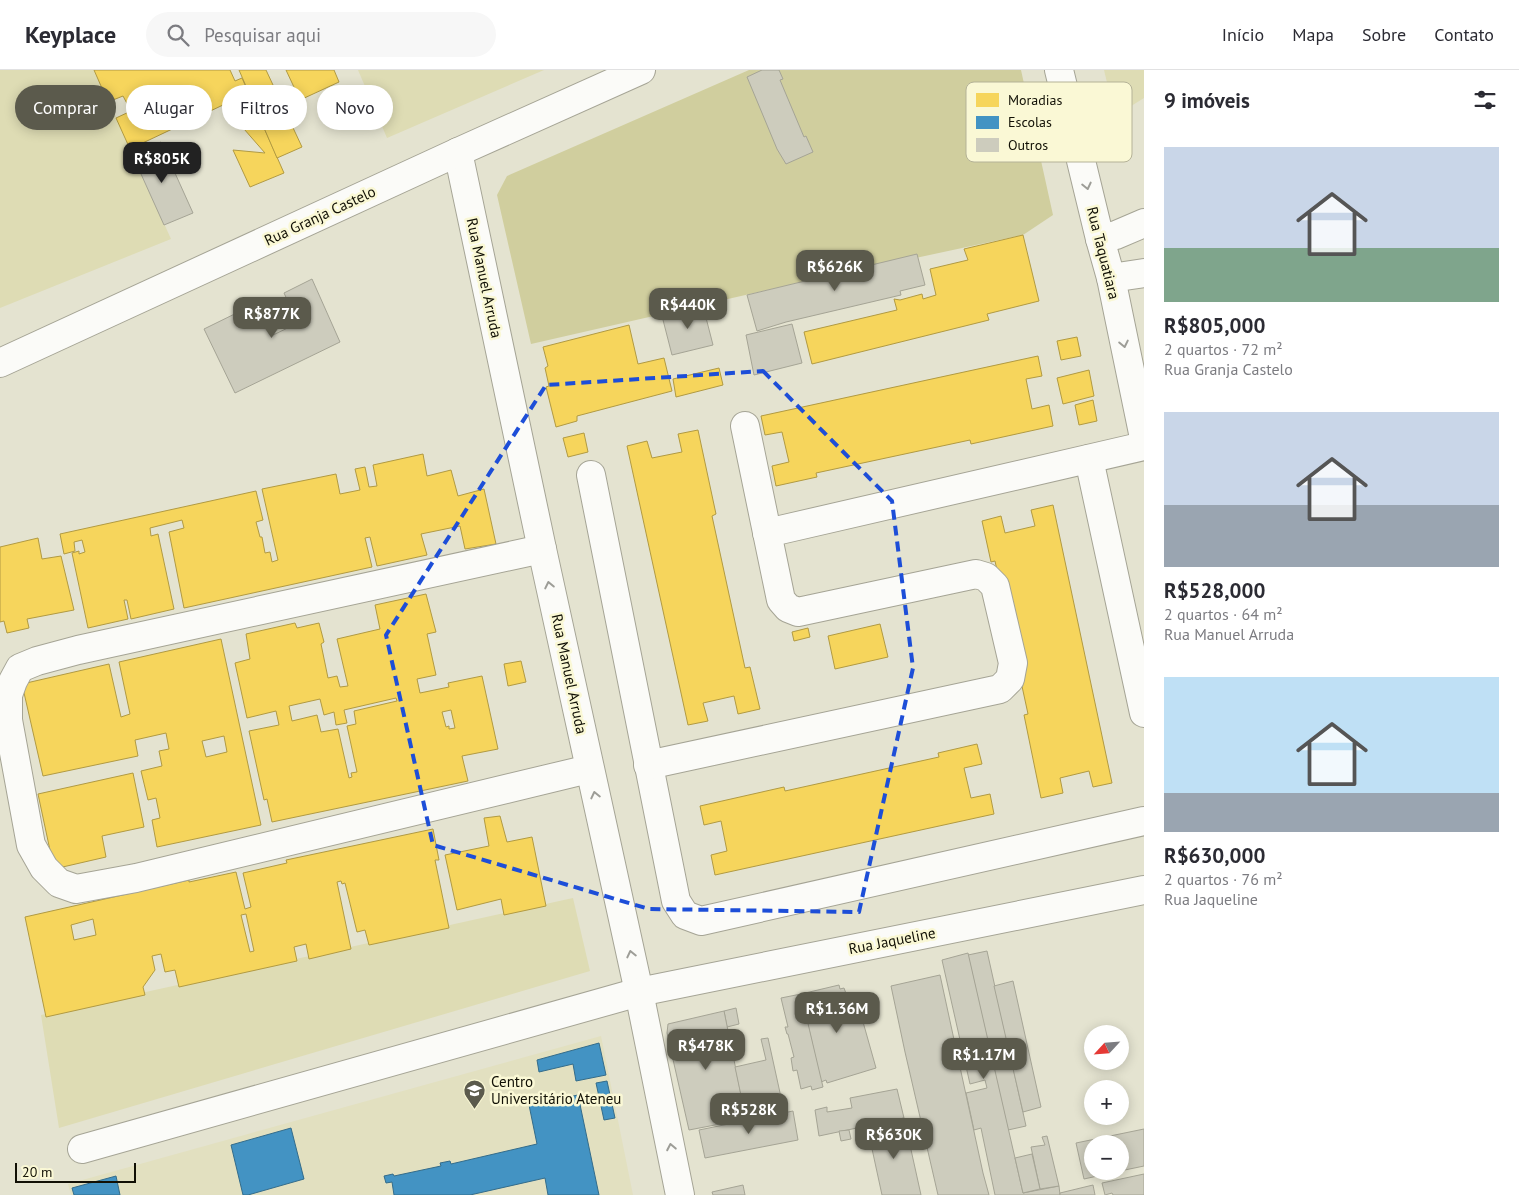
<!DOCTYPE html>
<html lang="pt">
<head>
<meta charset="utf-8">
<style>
	body { margin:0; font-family:"PT Sans",sans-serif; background:#f7f7f7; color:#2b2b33; height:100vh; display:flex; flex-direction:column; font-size:19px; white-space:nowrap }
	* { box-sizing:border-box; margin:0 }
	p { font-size:16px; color:#7c7c81 }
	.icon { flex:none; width:28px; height:28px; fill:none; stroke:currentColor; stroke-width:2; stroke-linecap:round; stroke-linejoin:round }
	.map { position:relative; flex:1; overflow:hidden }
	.drawer { display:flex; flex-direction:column; background:#fff; width:375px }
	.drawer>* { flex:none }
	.top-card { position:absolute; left:15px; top:15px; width:475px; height:45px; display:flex; gap:10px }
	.needle { width:32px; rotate:244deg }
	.tools { position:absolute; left:1084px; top:955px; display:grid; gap:10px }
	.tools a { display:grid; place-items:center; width:45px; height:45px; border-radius:50%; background:#fff; box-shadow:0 2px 12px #0003; font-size:25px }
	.scale { position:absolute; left:15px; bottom:12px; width:121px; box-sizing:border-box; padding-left:5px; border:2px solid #111005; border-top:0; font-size:14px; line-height:18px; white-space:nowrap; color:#111005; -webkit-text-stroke:4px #faf8d5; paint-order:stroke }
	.price { position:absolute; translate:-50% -42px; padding:0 11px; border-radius:10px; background:#5b5a4c; color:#fff; font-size:16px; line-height:32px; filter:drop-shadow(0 1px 2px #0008) }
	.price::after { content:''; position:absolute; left:50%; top:30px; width:15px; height:11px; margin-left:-8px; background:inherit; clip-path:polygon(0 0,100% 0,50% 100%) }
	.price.selected { background:#222; color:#fff }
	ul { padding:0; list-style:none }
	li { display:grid; align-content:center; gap:10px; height:265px; padding:0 20px }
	li span { display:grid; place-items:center; height:155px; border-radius:0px; color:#555 }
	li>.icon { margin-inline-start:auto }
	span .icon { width:90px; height:90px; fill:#fffc; stroke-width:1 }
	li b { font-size:21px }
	h2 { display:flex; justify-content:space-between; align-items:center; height:60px; padding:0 20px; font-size:21px }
	.tag { padding:0 18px; border-radius:22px; background:#fff; box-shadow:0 2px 12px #0003; font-size:18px; line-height:45px }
	.tag.selected { background:#5b5a4c; color:#fff }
	header { display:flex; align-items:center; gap:30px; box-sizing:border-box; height:70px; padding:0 25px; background:#fff; border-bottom:1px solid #e1e1e2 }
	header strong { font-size:24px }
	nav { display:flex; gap:28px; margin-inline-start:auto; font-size:18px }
	.search { width:350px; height:45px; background:#f7f7f7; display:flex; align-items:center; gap:12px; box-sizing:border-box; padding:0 18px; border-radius:28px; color:#7c7c81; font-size:19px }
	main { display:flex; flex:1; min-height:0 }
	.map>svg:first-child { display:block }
	.built { fill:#e2e0c0 }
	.green { fill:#dedcb4 }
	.forest { fill:#d0ce9e }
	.homes { fill:#f6d55c; stroke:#b19a42; fill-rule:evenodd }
	.schools { fill:#4393c3; stroke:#346c8a }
	.building { fill:#cdccbd; stroke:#a5a495 }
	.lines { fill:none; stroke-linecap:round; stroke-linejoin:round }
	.minor-casing { stroke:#a5a495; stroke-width:30 }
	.minor { stroke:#fbfbf8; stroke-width:28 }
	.oneway { stroke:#9d9d97 }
	.marked { fill:none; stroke:#1d4ed8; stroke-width:4; stroke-dasharray:10 6; stroke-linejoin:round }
	.labels { text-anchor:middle; stroke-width:5; stroke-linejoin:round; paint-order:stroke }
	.street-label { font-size:15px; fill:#111005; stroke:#faf8d5 }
	.poi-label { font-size:15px; fill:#111005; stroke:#faf8d5; text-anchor:start }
	.key { fill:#faf8d5; stroke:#b4b297; stroke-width:1 }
	.key-label { font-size:14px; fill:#111005 }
</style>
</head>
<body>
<header>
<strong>Keyplace</strong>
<div class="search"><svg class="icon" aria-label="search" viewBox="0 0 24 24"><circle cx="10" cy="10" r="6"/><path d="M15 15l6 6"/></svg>Pesquisar aqui</div>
<nav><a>Início</a><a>Mapa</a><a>Sobre</a><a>Contato</a></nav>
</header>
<main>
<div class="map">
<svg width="1144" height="1125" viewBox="0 0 1144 1125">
	<rect width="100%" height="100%" fill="#e4e3d0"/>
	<polygon class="built" points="601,966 633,1125 71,1125 68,1114"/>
	<g class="green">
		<polygon points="0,0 95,0 171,169 0,238"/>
		<polygon points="358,0 544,0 387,68"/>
		<polygon points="1104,0 1144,0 1144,28 1115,46"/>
		<polygon points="573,828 590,901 59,1058 41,945"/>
	</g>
	<polygon class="forest" points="749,0 1021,0 1053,145 1023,165 794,214 531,274 497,125 507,106"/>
	<g class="homes">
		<polygon points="94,0 230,0 235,11 242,8 284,103 250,117 233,80 265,83 223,35 130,79 116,48 131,41 123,26 108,32"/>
		<polygon points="239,0 266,0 302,77 277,88"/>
		<polygon points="286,0 334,0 339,12 300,30"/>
		<polygon points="1023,165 1039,231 987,244 989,250 812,294 804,262 897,240 894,229 900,230 922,224 923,229 936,225 930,199 968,190 964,179"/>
		<polygon points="629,255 638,294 664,288 672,321 577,346 577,351 556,357 546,317 549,316 545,298 548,296 543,277"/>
		<polygon points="1077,267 1081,286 1061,290 1057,271"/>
		<polygon points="1038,286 1042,306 1026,309 1032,339 1049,335 1053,356 971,374 970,370 816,403 817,407 776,416 772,396 789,392 782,362 765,365 761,346"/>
		<polygon points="719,298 723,315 676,327 673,309"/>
		<polygon points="1089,300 1094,326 1063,334 1057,308"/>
		<polygon points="1093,330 1097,351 1079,355 1075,335"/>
		<polygon points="698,360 716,444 712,446 745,598 750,597 760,639 738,644 734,626 703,633 708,651 688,655 627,376 647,371 652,388 682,382 678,364"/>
		<polygon points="584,363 588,382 568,387 563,368"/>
		<polygon points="423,384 427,406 451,400 458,426 484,419 496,474 465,479 460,456 421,464 427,485 377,496 370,467 365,468 372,497 184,538 169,462 184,458 182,450 150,458 151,466 158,464 174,539 131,549 127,530 124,530 128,549 88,558 72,483 79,481 79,484 85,482 82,470 74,472 75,481 64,484 60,464 256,421 263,450 256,452 260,467 262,467 265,483 270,482 272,492 278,490 262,419 336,404 340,424 360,420 355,399 365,397 369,417 377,416 373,395"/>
		<polygon points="1053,435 1112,713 1093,717 1089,701 1060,708 1063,723 1041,728 1024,645 1028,644 995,491 991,492 982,451 1001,446 1005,463 1035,456 1031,440"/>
		<polygon points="38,468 42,489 61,486 74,540 27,549 29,558 7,563 4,551 0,552 0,477"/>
		<path d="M426 524 436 562 427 564 436 605 417 609 420 623 449 617 448 613 482 606 498 679 462 686 468 711 272 752 267 729 264 730 249 661 279 655 276 641 247 648 235 593 250 589 246 564 295 553 297 558 319 553 324 572 321 574 328 608 337 606 340 617 348 616 337 569 380 559 375 535ZM396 628 397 631 354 641 356 654 347 656 357 702 351 703 352 707 349 708 338 659 321 662 317 645 292 651 289 636 320 629 324 645 334 642 336 655 347 653 344 640ZM451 640 455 658 449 659V656L446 657 442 642Z"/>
		<polygon points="880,554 888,587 835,599 828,566"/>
		<polygon points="808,558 810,567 794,571 792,562"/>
		<path d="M221 569 261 755 157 777 152 750 160 748 156 728 148 730 141 701 162 696 159 681 169 679 166 663 135 670 138 686 43 706 22 614 109 594 121 647 130 644 119 592ZM224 666 227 682 206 687 202 671Z"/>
		<polygon points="521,591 526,612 508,616 504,594"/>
		<polygon points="977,674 982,694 964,698 971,728 990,724 994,744 715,805 711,785 727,781 721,751 704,755 700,736 784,717 785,721 939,687 938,683"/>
		<polygon points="133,703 144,757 102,766 106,787 54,799 38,724"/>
		<polygon points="500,746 507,772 532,767 546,836 504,845 501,829 457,840 445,785 489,776 484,748"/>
		<path d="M433 759 439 790H435L449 858 369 875 365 860 357 862 345 813 342 814 341 811 337 812 351 879 309 889 306 874 294 877 297 891 179 917 175 900 165 902 161 884 152 886 155 900 143 917 145 925 46 947 25 847 189 810V812L236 802 245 839 251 837 243 803 287 793 286 790ZM246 844 254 881 250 882 241 845ZM93 849 96 865 74 870 71 855Z"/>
	</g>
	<g class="schools">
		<polygon points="599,973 606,1005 576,1011 573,994 539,1002 537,990"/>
		<polygon points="607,1011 615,1048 604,1050 596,1013"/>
		<polygon points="578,1025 599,1125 548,1125 545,1108 470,1125 394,1125 392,1112 386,1113 384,1106 393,1104 394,1106 441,1096 440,1093 450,1091 451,1094 537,1074 529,1035"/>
		<polygon points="291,1058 304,1109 248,1125 243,1125 231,1075"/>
		<polygon points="116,1106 120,1125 74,1125 72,1118"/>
	</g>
	<g class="building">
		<polygon points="762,0 779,0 783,9 780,10 804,67 806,66 813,82 786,94 777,79 747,7"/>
		<polygon points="161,72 193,143 164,155 132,84"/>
		<polygon points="917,184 925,215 900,221 901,225 786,252 757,261 747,225"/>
		<polygon points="312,209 340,272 235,323 204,259 255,234 271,266 298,253 284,223"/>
		<polygon points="703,236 713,275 672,285 662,246"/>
		<polygon points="792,254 802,293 754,305 746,265"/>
		<polygon points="987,881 1026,1056 1008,1060 968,885"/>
		<polygon points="968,883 1023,1123 1059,1116 1060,1125 995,1125 981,1058 974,1060 966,1023 987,1018 985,1010 970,1014 942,890"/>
		<polygon points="940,905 983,1103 989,1125 938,1125 905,982 891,916"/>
		<polygon points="1013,911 1041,1037 1023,1042 994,916"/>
		<polygon points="839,915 840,919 844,918 848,929 856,927 876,998 827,1013 826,1010 821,1012 801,924"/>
		<polygon points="801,924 823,1017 812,1020 811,1016 801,1019 797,1000 793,1001 791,988 794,987 788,964 787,964 785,957 788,957 781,928"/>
		<polygon points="736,938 739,954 727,957 724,941"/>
		<polygon points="724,941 746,1049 689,1060 667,963 668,954"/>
		<polygon points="768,968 784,1041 746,1049 735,997 766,990 761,969"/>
		<polygon points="897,1019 904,1048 819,1066 815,1040 827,1037 827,1042 852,1038 850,1028"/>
		<polygon points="793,1041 798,1070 705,1088 699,1060"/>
		<polygon points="904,1048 921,1125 882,1125 869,1065 868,1065 866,1056 880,1053 882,1063 893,1060 891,1051"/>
		<polygon points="1144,1059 1144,1096 1120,1101 1120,1074 1092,1074 1092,1101 1120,1101 1084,1109 1076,1073"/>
		<polygon points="849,1060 851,1069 841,1071 839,1061"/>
		<polygon points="1047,1066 1059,1116 1040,1119 1031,1077 1045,1075 1042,1067"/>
		<polygon points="1032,1084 1040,1119 1023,1123 1015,1088"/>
		<polygon points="1144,1104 1144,1125 1113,1125 1112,1123 1105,1125 1102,1113"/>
		<polygon points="743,1115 745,1125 713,1125 712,1122"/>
		<polygon points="1093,1115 1095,1125 1060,1125 1060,1123"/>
	</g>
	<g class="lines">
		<defs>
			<g id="minor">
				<polyline points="1059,0 1100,169 1111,208 1144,368"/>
				<polyline points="458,82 542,479 639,922 680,1125"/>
				<polyline points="1100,169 1116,165 1144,153"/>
				<polyline points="1111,208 1144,203"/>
				<polyline points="0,293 458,82 641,0"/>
				<polyline points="1089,389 1144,643"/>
				<polyline points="591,405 676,831 685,845 701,851 1144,751"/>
				<polyline points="767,463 1144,376"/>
				<polyline points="542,479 78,580 37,591 20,598 13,611 8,625 8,650 31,775 44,798 59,813 76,819 136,808 589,699"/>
				<polyline points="648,695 1000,619 1010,609 1013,593 995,516 986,507 976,504 798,542 788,538 781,530 745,356"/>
				<polyline points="82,1079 639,922 1144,820"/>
			</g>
		</defs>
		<use href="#minor" class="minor-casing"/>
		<use href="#minor" class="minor"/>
	</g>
	<defs><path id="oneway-chevron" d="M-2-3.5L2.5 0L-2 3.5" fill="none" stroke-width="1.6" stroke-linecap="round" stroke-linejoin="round" transform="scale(1.25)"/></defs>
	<g class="oneway">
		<use href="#oneway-chevron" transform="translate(1087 116) rotate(77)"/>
		<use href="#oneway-chevron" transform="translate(1124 274) rotate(78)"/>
		<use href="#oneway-chevron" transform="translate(549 515) rotate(-102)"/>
		<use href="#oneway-chevron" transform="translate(595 725) rotate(-103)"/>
		<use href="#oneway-chevron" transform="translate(631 884) rotate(-103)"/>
		<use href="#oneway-chevron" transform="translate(671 1077) rotate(-101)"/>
	</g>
	<path class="marked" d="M763 301 892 431 913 598 859 842 649 839 433 775 386 565 546 315Z"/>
	<defs>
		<symbol id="university-pin" viewBox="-11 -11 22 30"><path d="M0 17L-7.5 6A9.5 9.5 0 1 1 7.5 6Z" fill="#5b5a4c" stroke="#faf8d5"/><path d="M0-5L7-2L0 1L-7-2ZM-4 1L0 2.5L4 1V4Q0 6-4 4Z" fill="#fff"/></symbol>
	</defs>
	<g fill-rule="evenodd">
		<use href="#university-pin" x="462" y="1008" width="25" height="34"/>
	</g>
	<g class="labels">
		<g class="street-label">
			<text transform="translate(320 146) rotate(-25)" y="5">Rua Granja Castelo</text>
			<text transform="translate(1103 183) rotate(76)" y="5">Rua Taquatiara</text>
			<text transform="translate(484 208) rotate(78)" y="5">Rua Manuel Arruda</text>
			<text transform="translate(569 604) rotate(78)" y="5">Rua Manuel Arruda</text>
			<text transform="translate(892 871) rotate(-11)" y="5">Rua Jaqueline</text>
		</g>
		<g class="poi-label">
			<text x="491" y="1017">Centro<tspan x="491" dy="17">Universitário Ateneu</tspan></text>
		</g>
	</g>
	<rect x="966" y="12" width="166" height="80" rx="8" class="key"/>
	<rect x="976" y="23" width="23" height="14" fill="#f6d55c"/>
	<rect x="976" y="46" width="23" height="13" fill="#4393c3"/>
	<rect x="976" y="68" width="23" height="14" fill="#cdccbd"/>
	<g class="key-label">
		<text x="1008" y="35">Moradias</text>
		<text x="1008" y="57">Escolas</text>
		<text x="1008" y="80">Outros</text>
	</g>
</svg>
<div class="tools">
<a><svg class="needle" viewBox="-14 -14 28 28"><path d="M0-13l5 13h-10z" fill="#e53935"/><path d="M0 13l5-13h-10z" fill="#7c7c81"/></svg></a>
<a>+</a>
<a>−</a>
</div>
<div class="scale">20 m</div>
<b class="price selected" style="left:162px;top:114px">R$805K</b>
<b class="price" style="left:835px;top:222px">R$626K</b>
<b class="price" style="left:688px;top:260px">R$440K</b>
<b class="price" style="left:272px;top:269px">R$877K</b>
<b class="price" style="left:837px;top:964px">R$1.36M</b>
<b class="price" style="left:706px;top:1001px">R$478K</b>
<b class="price" style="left:984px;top:1010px">R$1.17M</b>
<b class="price" style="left:749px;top:1065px">R$528K</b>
<b class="price" style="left:894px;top:1090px">R$630K</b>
<div class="top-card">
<a class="tag selected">Comprar</a>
<a class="tag">Alugar</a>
<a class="tag">Filtros</a>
<a class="tag">Novo</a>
</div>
</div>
<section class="drawer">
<h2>9 imóveis<svg class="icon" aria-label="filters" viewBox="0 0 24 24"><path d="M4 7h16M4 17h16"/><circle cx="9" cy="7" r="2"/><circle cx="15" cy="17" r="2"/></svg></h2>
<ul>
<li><span style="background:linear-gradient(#c9d6e8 65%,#7fa58c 0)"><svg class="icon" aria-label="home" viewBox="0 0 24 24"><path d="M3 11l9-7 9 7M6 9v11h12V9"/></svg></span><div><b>R$805,000</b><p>2 quartos · 72 m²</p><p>Rua Granja Castelo</p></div></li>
<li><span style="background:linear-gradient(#c9d6e8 60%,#9aa5b1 0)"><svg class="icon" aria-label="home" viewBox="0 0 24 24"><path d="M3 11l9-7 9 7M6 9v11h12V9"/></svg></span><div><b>R$528,000</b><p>2 quartos · 64 m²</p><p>Rua Manuel Arruda</p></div></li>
<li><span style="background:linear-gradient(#bfe0f5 75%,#9aa5b1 0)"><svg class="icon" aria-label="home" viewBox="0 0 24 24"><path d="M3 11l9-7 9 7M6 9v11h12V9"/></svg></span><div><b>R$630,000</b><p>2 quartos · 76 m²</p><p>Rua Jaqueline</p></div></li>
</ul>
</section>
</main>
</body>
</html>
